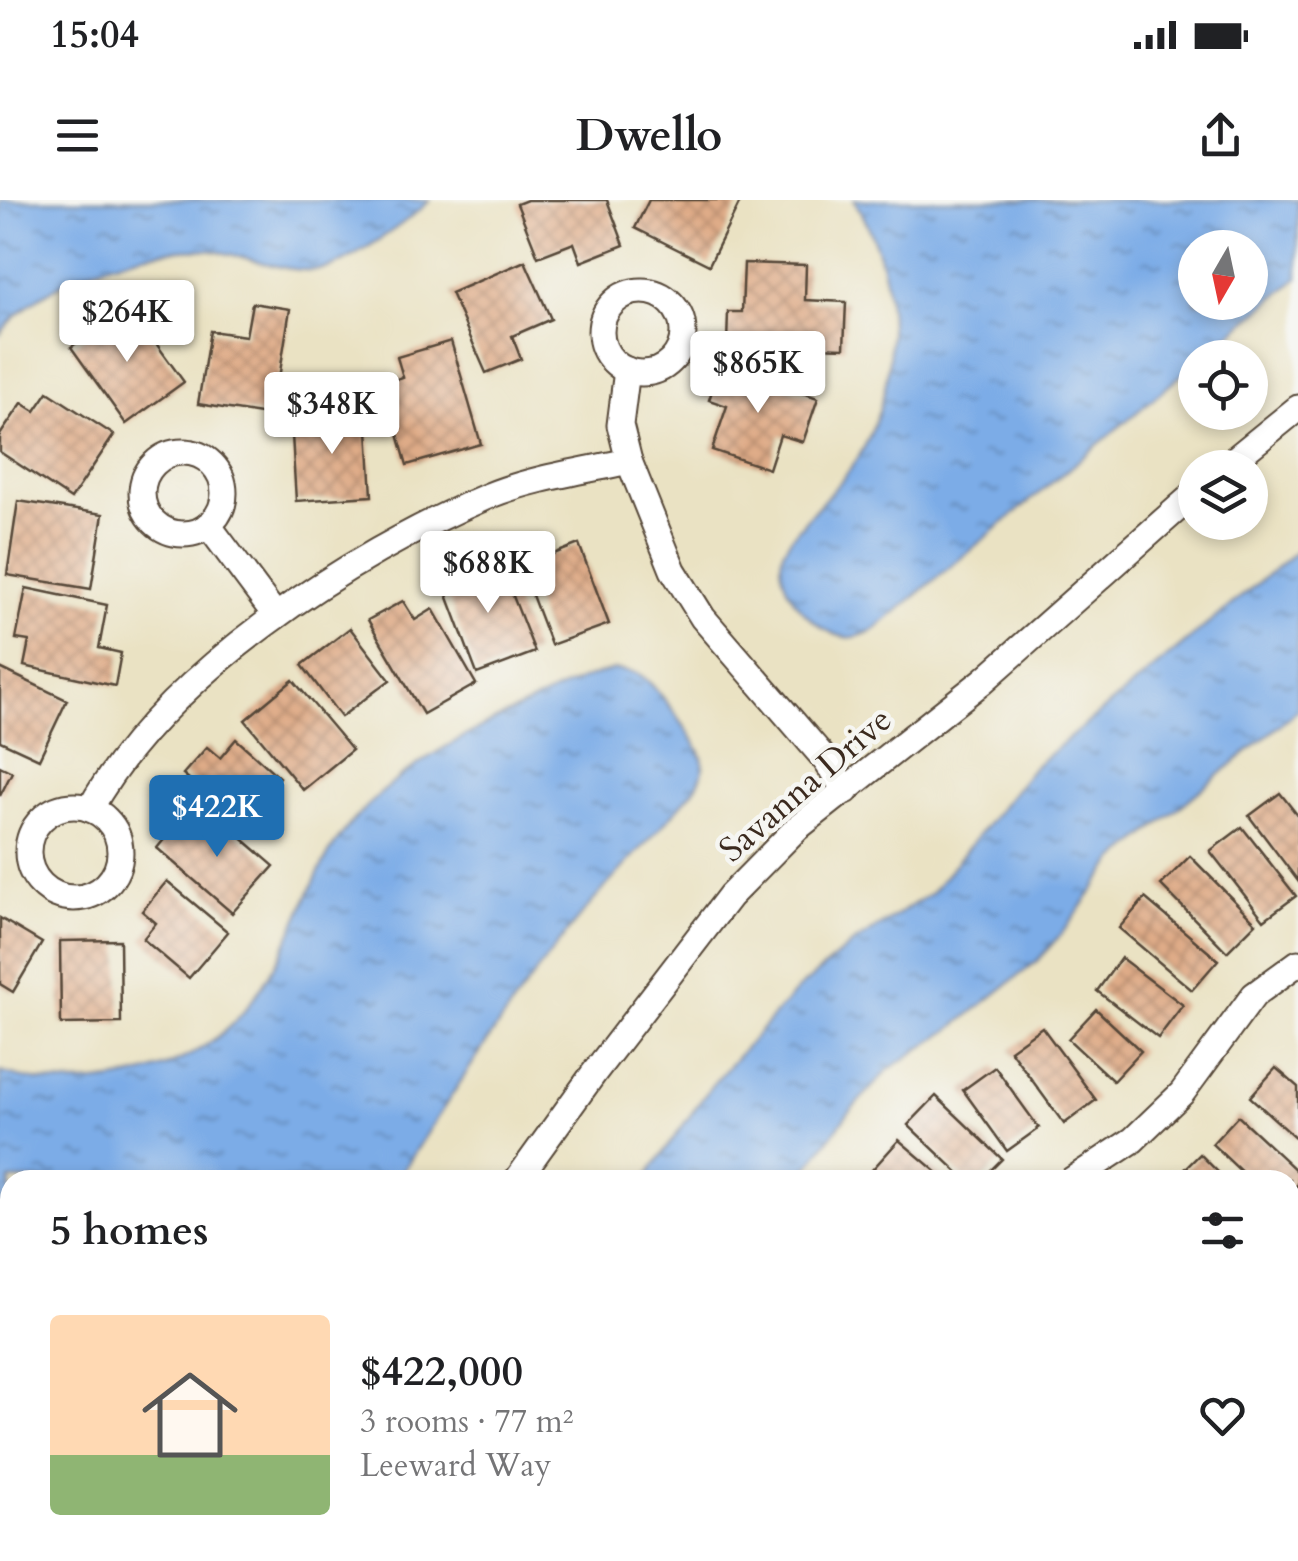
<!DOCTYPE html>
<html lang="en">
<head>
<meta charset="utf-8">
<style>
	body { margin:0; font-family:Cardo,serif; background:#f2f2f2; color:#202124; height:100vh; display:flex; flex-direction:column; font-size:38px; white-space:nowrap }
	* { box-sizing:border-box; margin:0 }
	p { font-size:32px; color:#757577 }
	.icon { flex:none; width:55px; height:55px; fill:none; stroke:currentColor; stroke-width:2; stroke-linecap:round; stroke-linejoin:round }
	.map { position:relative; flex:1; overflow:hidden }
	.details { position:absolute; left:0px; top:970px; width:1300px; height:392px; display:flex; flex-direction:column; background:#fff; border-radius:30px 30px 0 0; box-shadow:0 5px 15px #0003 }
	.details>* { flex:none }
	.needle { width:65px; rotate:189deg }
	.tools { position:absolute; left:1178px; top:30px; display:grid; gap:20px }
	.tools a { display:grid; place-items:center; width:90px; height:90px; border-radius:50%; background:#fff; box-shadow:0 5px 15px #0003; font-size:50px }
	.price { position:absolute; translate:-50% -85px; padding:0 22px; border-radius:10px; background:#fff; color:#222; font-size:32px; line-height:65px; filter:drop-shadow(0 2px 5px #0008) }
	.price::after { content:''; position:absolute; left:50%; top:60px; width:30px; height:22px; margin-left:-15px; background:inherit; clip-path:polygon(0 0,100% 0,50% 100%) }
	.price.current { background:#1f6fb2; color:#fff }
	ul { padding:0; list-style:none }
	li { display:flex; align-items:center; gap:30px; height:250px; padding:0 50px }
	li span { display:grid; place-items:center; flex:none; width:280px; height:200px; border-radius:10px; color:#555 }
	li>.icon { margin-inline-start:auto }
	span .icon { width:120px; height:120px; fill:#fffc; stroke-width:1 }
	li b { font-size:42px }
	h2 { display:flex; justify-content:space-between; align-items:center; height:120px; padding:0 50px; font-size:42px }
	.status { display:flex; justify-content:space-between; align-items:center; height:70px; padding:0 50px; background:#fff; direction:ltr }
	.status svg { height:28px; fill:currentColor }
	header { display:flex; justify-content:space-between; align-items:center; height:130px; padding:0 50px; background:#fff; font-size:45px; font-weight:700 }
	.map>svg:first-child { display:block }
	.water { fill:url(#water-ripples); stroke:#5b6b82; stroke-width:2.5; fill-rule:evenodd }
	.building { fill:url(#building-cross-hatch) }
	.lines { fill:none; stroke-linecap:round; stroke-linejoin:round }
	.minor-casing { stroke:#554637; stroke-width:29 }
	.minor { stroke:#fff; stroke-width:25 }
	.labels { text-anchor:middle; stroke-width:9; stroke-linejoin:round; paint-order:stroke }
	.street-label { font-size:35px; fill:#3b2a1e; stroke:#f6f6f2 }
</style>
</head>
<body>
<div class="status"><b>15:04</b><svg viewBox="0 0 49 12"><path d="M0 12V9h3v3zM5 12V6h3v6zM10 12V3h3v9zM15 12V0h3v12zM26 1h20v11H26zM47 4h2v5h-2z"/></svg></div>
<header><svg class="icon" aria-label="menu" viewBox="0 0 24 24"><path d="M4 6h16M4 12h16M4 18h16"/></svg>Dwello<svg class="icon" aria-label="share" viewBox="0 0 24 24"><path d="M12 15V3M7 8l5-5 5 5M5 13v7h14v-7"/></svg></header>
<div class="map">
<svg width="1298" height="1361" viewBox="0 0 1298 1361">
	<defs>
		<pattern id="water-ripples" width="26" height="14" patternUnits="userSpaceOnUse" patternTransform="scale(2.5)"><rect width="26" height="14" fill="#7bace7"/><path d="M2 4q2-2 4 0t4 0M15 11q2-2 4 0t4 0" fill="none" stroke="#668cbb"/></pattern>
		<pattern id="building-cross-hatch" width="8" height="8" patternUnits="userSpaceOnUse" patternTransform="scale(2.5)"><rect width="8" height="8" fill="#dfac88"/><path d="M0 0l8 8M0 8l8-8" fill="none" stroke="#b68c6f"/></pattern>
	</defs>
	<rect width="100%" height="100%" fill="#f6f6f2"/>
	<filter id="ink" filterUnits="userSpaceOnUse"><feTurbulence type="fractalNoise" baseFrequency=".01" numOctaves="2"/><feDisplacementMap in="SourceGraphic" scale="20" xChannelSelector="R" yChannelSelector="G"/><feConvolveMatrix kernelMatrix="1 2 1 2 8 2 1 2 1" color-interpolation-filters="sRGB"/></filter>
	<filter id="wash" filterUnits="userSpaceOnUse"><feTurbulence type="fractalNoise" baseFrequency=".0048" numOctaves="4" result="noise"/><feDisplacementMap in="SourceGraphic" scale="40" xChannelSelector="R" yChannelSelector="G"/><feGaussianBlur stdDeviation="2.25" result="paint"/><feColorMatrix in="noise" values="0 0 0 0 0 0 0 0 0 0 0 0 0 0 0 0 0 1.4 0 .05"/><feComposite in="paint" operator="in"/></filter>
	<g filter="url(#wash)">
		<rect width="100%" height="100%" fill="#eae2c3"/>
		<g class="water">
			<path d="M0 0H430C414 17 350 62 328 68 292 77 250 56 214 51 147 42 41 78 0 134Z"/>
			<path d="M854 0H1298V78L1203 157 1195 158V164L874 430C864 434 855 439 845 437 813 432 772 385 783 352 790 333 832 293 846 275 904 203 903 75 854 0ZM1195 48H1250V102H1195Z"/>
			<polygon points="1298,350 1298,510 1114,661 1068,726 1037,761 951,829 889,869 849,912 799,980 644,980 712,885 797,790 852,744 931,693 1034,567"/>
			<path d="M615 470C622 471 632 471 638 474 654 481 701 545 703 562 705 575 696 588 688 597 658 632 625 664 595 699 520 785 459 884 397 980H10V1042L0 1039V872C74 895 170 882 229 827 249 809 264 783 278 760 300 720 313 674 340 637 388 572 465 534 537 500 563 488 587 475 615 470Z"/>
		</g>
		<g id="blocks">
			<g class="building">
				<polygon points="527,0 607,0 624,45 581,62 574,43 538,57 517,4"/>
				<polygon points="649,0 741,0 709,65 635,28"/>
				<polygon points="525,61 551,119 512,136 521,159 486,173 451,93"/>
				<polygon points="744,63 806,65 805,100 846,102 844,148 727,144 728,112 742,112"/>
				<polygon points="252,103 290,109 273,216 198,204 210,131 246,136"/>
				<polygon points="129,106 184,182 126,224 71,147"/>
				<polygon points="451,141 481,244 407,265 383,183 403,177 397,157"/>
				<polygon points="720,166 818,198 803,242 780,235 769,269 712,250 727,206 709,200"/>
				<polygon points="48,192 114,235 71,299 0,252 0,235 22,203 35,211"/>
				<polygon points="367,213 372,296 296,301 291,218"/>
				<polygon points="18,301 103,314 91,389 7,375"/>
				<polygon points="544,336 551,355 579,344 609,424 551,445 514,348"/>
				<polygon points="498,358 535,452 477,474 441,379"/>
				<polygon points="26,388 107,405 99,448 121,453 115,486 24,466 29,441 16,439"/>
				<polygon points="403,401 415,420 433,409 476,484 423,514 368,420"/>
				<polygon points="350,428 390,480 341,517 302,465"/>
				<polygon points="0,468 67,500 39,559 0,541"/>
				<polygon points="293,480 352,550 303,590 245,520"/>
				<polygon points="236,539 279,577 240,622 183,574 207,547 220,558"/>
				<polygon points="0,566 12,572 0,596"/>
				<polygon points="1280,593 1298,616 1298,681 1249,616"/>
				<polygon points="210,611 274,666 232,713 157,648 181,619 194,630"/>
				<polygon points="1242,627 1296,696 1264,720 1210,651"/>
				<polygon points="1190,656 1256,723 1227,752 1161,685"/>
				<polygon points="167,681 228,732 189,778 143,739 156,723 142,711"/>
				<polygon points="1145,698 1218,760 1192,790 1119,728"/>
				<polygon points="0,718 42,743 13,792 0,784"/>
				<polygon points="120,740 121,823 61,824 60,741"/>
				<polygon points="1121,758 1183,805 1158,838 1097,791"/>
				<polygon points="1096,809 1141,851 1113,881 1068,839"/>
				<polygon points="1042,827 1096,900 1064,924 1010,850"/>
				<polygon points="995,867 1039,928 1007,951 963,890"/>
				<polygon points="1276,868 1298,887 1298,940 1250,897"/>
				<polygon points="936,896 1002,959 981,980 966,980 908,925"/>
				<polygon points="1238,916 1298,972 1298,984 1290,993 1290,980 1250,980 1212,944"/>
				<polygon points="899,940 946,980 883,980 872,970"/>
				<polygon points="1200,954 1226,980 1187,980 1181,973"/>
				<polygon points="1298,1031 1298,1086 1290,1077 1290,1038"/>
				<polygon points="1290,1105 1298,1111 1298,1145 1290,1157"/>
				<polygon points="1290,1251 1298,1257 1298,1295 1290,1304"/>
				<polygon points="1298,1334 1298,1361 1293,1361 1284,1355 1290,1352 1290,1346"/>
				<polygon points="764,1352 815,1352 808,1361 758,1361"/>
				<polygon points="840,1352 890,1352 884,1361 834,1361"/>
				<polygon points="905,1352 932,1352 945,1361 899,1361"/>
				<polygon points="1104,1352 1158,1352 1149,1361 1103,1361 1099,1357"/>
				<polygon points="1177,1352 1229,1352 1222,1361 1170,1361"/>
			</g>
		</g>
	</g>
	<g filter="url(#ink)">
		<use href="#blocks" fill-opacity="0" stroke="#554637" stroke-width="2.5"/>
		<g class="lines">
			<defs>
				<g id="minor">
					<circle cx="642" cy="132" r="41"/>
					<polyline points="627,170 620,225 629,261 673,370 703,418 824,558 846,591"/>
					<circle cx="183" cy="293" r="41"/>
					<polyline points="1224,268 1298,208"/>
					<polyline points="208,325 276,416"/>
					<circle cx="74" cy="652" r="46"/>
					<path d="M90 609C164 475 349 355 488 296 532 278 583 271 629 261"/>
					<polyline points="517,980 594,873 730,696 797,628 983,481 1195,293"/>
					<polyline points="1072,980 1133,940 1182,893 1254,795 1298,763"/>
					<polyline points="0,1179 10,1183"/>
					<polyline points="492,1352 518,1361"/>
					<polyline points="1016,1352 1025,1361"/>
					<polyline points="343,1361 348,1352"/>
					<polyline points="370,1361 370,1352"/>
				</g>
			</defs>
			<use href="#minor" class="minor-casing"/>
			<use href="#minor" class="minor"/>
		</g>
	</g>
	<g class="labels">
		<g class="street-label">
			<text transform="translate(805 584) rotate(-41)" y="12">Savanna Drive</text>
		</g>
	</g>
</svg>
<div class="tools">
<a><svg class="needle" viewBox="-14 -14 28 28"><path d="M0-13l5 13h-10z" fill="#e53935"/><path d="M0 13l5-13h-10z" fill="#757577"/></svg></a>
<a><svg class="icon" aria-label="locate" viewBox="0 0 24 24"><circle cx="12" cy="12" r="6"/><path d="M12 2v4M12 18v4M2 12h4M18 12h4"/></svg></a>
<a><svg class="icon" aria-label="layers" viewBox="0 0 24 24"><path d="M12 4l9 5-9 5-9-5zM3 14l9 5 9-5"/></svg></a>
</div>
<b class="price" style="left:127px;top:165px">$264K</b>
<b class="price" style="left:758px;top:216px">$865K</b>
<b class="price" style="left:332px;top:257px">$348K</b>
<b class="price" style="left:488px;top:416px">$688K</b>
<b class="price current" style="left:217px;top:660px">$422K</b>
<section class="details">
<h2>5 homes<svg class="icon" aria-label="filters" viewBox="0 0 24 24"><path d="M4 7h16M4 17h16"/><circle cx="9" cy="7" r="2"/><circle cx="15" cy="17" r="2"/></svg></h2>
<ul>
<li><span style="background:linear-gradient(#ffd9b3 70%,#8fb573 0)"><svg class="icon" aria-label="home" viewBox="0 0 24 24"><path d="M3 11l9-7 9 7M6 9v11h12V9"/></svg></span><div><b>$422,000</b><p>3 rooms · 77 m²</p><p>Leeward Way</p></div><svg class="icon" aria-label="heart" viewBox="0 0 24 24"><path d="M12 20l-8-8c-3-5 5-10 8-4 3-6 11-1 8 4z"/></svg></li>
</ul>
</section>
</div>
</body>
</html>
